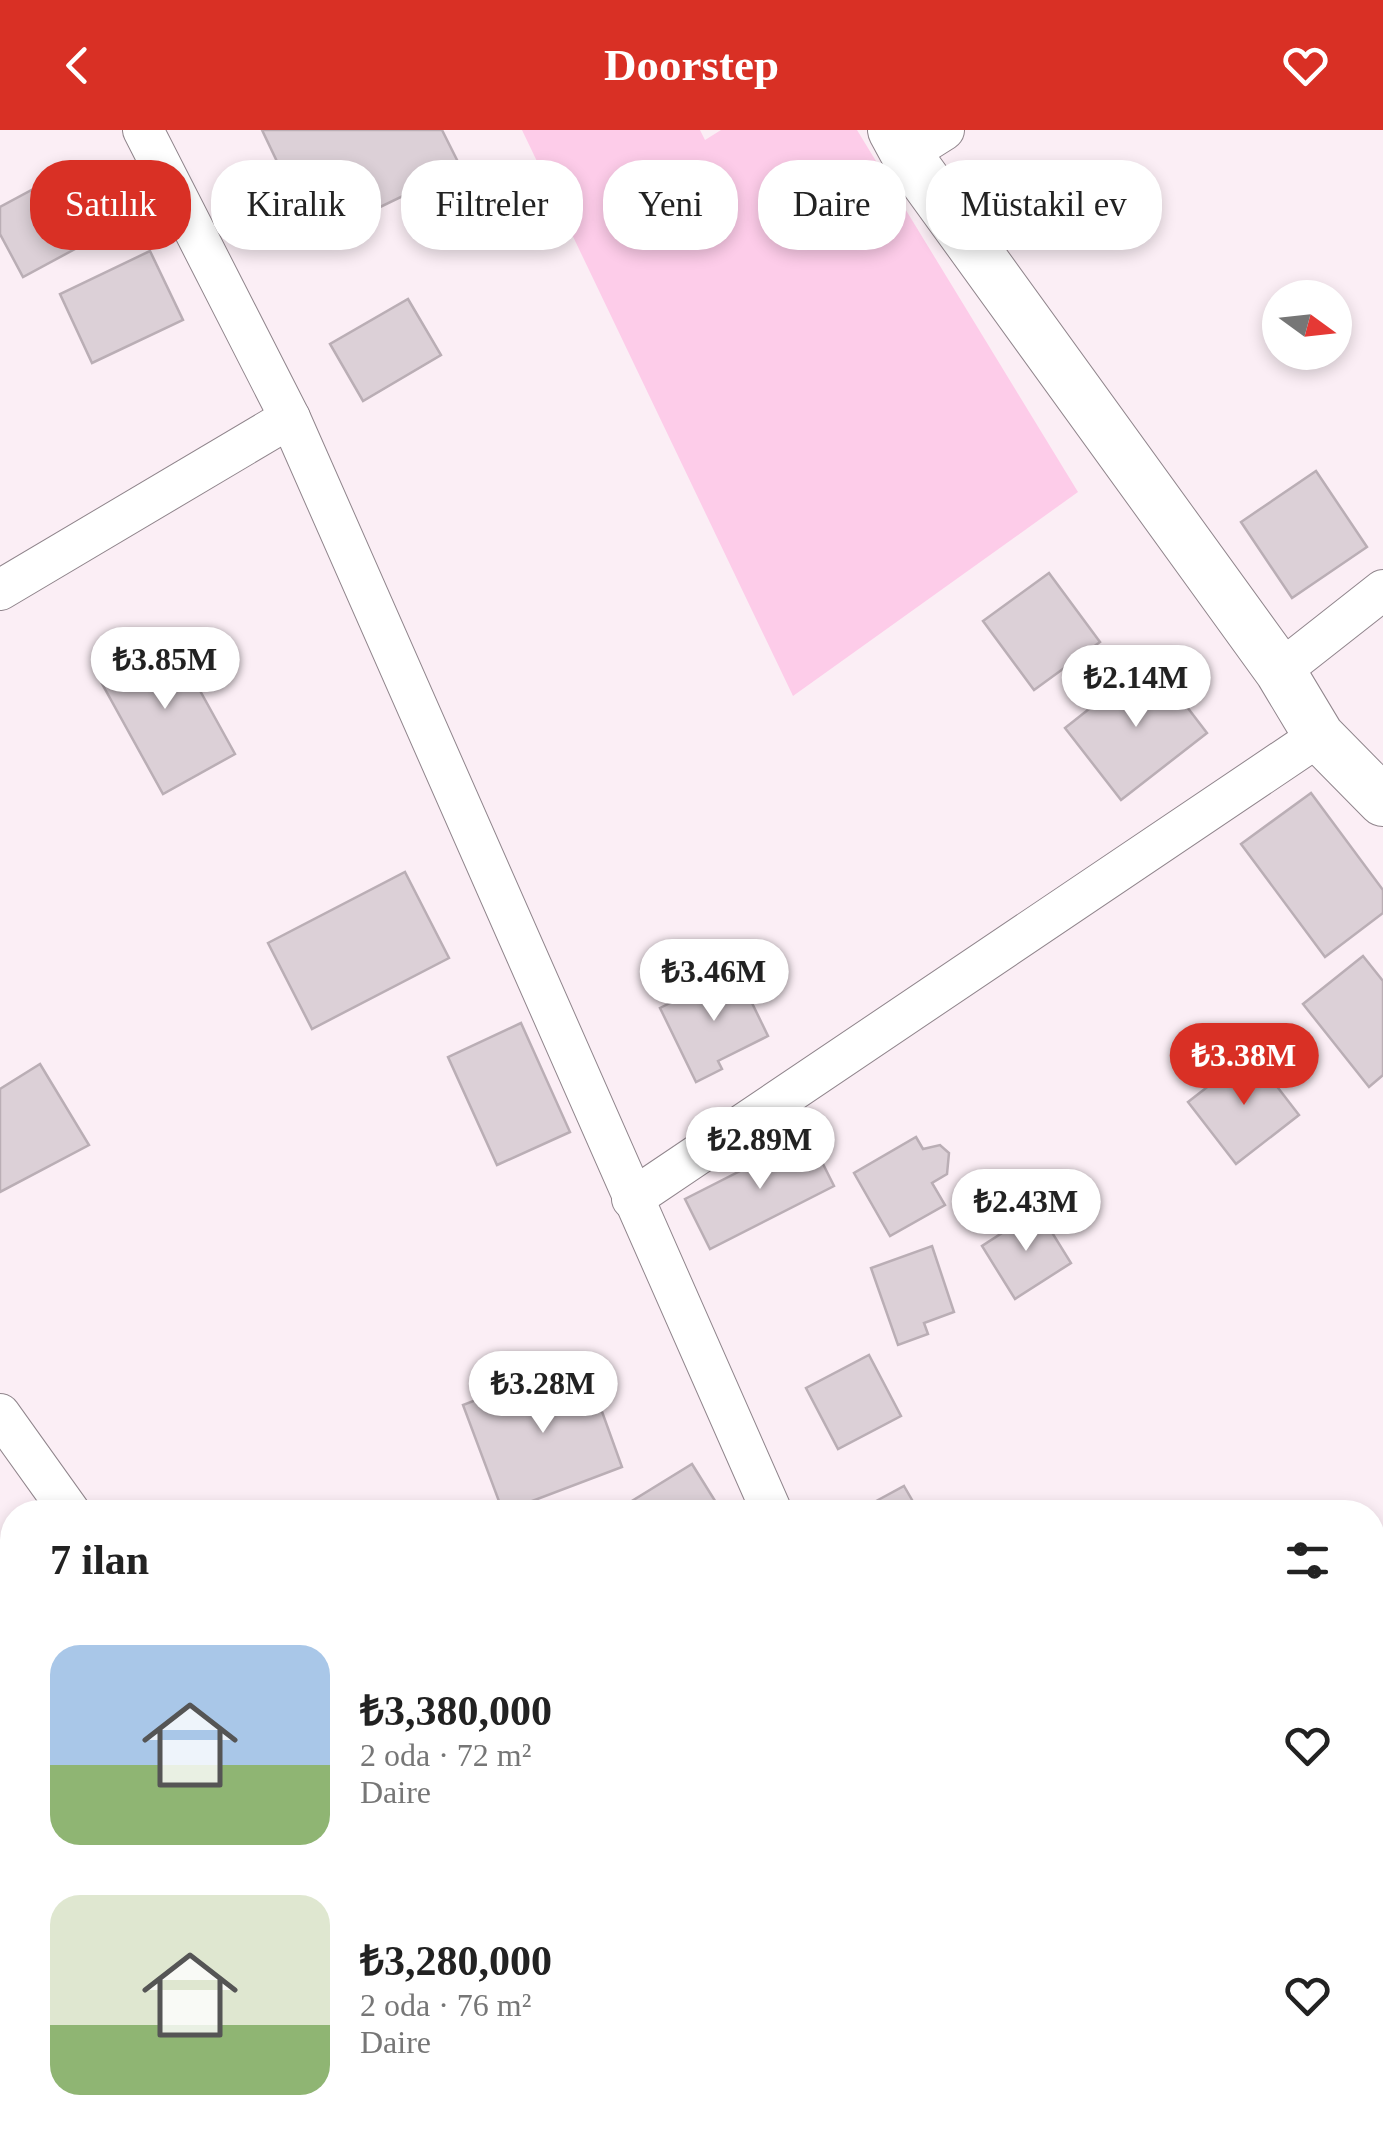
<!DOCTYPE html>
<html lang="tr">
<head>
<meta charset="utf-8">
<style>
	body { margin:0; font-family:"Times New Roman",serif; background:#f6f6f6; color:#222; height:100vh; display:flex; flex-direction:column; font-size:38px; white-space:nowrap }
	* { box-sizing:border-box; margin:0 }
	p { font-size:32px; color:#767676 }
	.icon { flex:none; width:55px; height:55px; fill:none; stroke:currentColor; stroke-width:2; stroke-linecap:round; stroke-linejoin:round }
	.map { position:relative; flex:1; overflow:hidden }
	.details { position:absolute; left:0px; top:1370px; width:1385px; height:642px; display:flex; flex-direction:column; background:#fff; border-radius:40px 40px 0 0; box-shadow:0 5px 15px #0003 }
	.details>* { flex:none }
	.banner { position:absolute; left:30px; top:30px; width:1325px; height:90px; display:flex; gap:20px }
	.needle { width:65px; rotate:105deg }
	.fabs { position:absolute; left:1262px; top:150px; display:grid; gap:20px }
	.fabs a { display:grid; place-items:center; width:90px; height:90px; border-radius:50%; background:#fff; box-shadow:0 5px 15px #0003; font-size:50px }
	.price { position:absolute; translate:-50% -85px; padding:0 22px; border-radius:35px; background:#fff; color:#222; font-size:32px; line-height:65px; filter:drop-shadow(0 2px 5px #0008) }
	.price::after { content:''; position:absolute; left:50%; top:60px; width:30px; height:22px; margin-left:-15px; background:inherit; clip-path:polygon(0 0,100% 0,50% 100%) }
	.price.active { background:#d93025; color:#fff }
	ul { padding:0; list-style:none }
	li { display:flex; align-items:center; gap:30px; height:250px; padding:0 50px }
	li span { display:grid; place-items:center; flex:none; width:280px; height:200px; border-radius:30px; color:#555 }
	li>.icon { margin-inline-start:auto }
	span .icon { width:120px; height:120px; fill:#fffc; stroke-width:1 }
	li b { font-size:42px }
	h2 { display:flex; justify-content:space-between; align-items:center; height:120px; padding:0 50px; font-size:42px }
	.chip { padding:0 35px; border-radius:40px; background:#fff; box-shadow:0 5px 15px #0003; font-size:35px; line-height:90px }
	.chip.active { background:#d93025; color:#fff }
	header { display:flex; justify-content:space-between; align-items:center; height:130px; padding:0 50px; background:#d93025; color:#fff; font-size:45px; font-weight:800 }
	.map>svg:first-child { display:block }
	.green { fill:#fdcce9 }
	.building { fill:#dcd0d7; stroke:#baaeb5; stroke-width:2.5 }
	.lines { fill:none; stroke-linecap:round; stroke-linejoin:round }
	.minor-casing { stroke:#90858c; stroke-width:42 }
	.tertiary-casing { stroke:#90858c; stroke-width:52 }
	.minor { stroke:#fff; stroke-width:40 }
	.tertiary { stroke:#fff; stroke-width:50 }
</style>
</head>
<body>
<header><svg class="icon" aria-label="back" viewBox="0 0 24 24"><path d="M15 5l-7 7 7 7"/></svg>Doorstep<svg class="icon" aria-label="heart" viewBox="0 0 24 24"><path d="M12 20l-8-8c-3-5 5-10 8-4 3-6 11-1 8 4z"/></svg></header>
<div class="map">
<svg width="1383" height="2012" viewBox="0 0 1383 2012">
	<rect width="100%" height="100%" fill="#fbeef5"/>
	<polygon class="green" points="522,0 700,0 705,10 721,0 857,0 1078,362 793,566"/>
	<g class="building">
		<polygon points="262,0 442,0 461,38 314,109"/>
		<polygon points="54,48 88,112 23,147 0,104 0,77"/>
		<polygon points="150,121 183,190 92,233 60,164"/>
		<polygon points="408,169 441,225 363,271 330,214"/>
		<polygon points="1316,341 1367,417 1292,468 1241,392"/>
		<polygon points="1049,443 1100,512 1034,560 983,491"/>
		<polygon points="167,501 235,624 163,664 95,541"/>
		<polygon points="1151,530 1207,603 1121,670 1065,598"/>
		<polygon points="1311,663 1383,760 1383,783 1325,827 1241,714"/>
		<polygon points="405,742 449,828 312,899 268,813"/>
		<polygon points="1363,826 1383,851 1383,945 1369,957 1303,874"/>
		<polygon points="736,840 768,906 718,931 722,939 696,952 660,878"/>
		<polygon points="521,893 570,1002 497,1035 448,927"/>
		<polygon points="1251,923 1299,985 1236,1034 1188,972"/>
		<polygon points="40,934 89,1015 0,1062 0,959"/>
		<polygon points="809,1006 834,1056 710,1119 685,1069"/>
		<polygon points="916,1007 923,1019 940,1015 949,1023 947,1044 932,1053 945,1075 890,1106 854,1043"/>
		<polygon points="1038,1080 1071,1133 1015,1169 982,1116"/>
		<polygon points="932,1116 954,1182 924,1193 928,1204 898,1215 871,1138"/>
		<polygon points="869,1225 901,1286 838,1319 806,1258"/>
		<polygon points="583,1229 622,1337 503,1382 463,1275"/>
		<polygon points="692,1334 722,1382 614,1382"/>
		<polygon points="904,1356 919,1382 856,1382"/>
		<polygon points="0,1601 12,1620 12,1636 0,1644"/>
		<polygon points="1372,1797 1383,1808 1383,1869 1372,1879"/>
		<polygon points="12,1972 12,2000 120,2000 124,2007 115,2012 7,2012 0,2001 6,1977"/>
		<polygon points="230,2000 274,2000 281,2012 210,2012"/>
		<polygon points="950,2000 1011,2000 1019,2012 931,2012"/>
	</g>
	<g class="lines">
		<defs>
			<g id="minor">
				<polyline points="143,0 290,288 772,1382"/>
				<polyline points="906,24 944,0"/>
				<polyline points="0,460 290,288"/>
				<polyline points="1280,541 1383,460"/>
				<polyline points="632,1069 1319,606"/>
				<polyline points="0,1284 70,1382"/>
				<polyline points="1372,1650 1383,1639"/>
				<polyline points="0,1689 12,1681"/>
				<polyline points="1372,1926 1383,1917"/>
				<polyline points="565,2000 575,2012"/>
				<polyline points="1167,2000 1176,2012"/>
				<polyline points="1281,2012 1294,2000"/>
			</g>
			<polyline id="tertiary" points="893,0 906,24 1280,541 1319,606 1383,671"/>
		</defs>
		<use href="#minor" class="minor-casing"/>
		<use href="#tertiary" class="tertiary-casing"/>
		<use href="#minor" class="minor"/>
		<use href="#tertiary" class="tertiary"/>
	</g>
</svg>
<div class="fabs">
<a><svg class="needle" viewBox="-14 -14 28 28"><path d="M0-13l5 13h-10z" fill="#e53935"/><path d="M0 13l5-13h-10z" fill="#767676"/></svg></a>
</div>
<b class="price" style="left:165px;top:582px">₺3.85M</b>
<b class="price" style="left:1136px;top:600px">₺2.14M</b>
<b class="price" style="left:714px;top:894px">₺3.46M</b>
<b class="price active" style="left:1244px;top:978px">₺3.38M</b>
<b class="price" style="left:760px;top:1062px">₺2.89M</b>
<b class="price" style="left:1026px;top:1124px">₺2.43M</b>
<b class="price" style="left:543px;top:1306px">₺3.28M</b>
<div class="banner">
<a class="chip active">Satılık</a>
<a class="chip">Kiralık</a>
<a class="chip">Filtreler</a>
<a class="chip">Yeni</a>
<a class="chip">Daire</a>
<a class="chip">Müstakil ev</a>
</div>
<section class="details">
<h2>7 ilan<svg class="icon" aria-label="filters" viewBox="0 0 24 24"><path d="M4 7h16M4 17h16"/><circle cx="9" cy="7" r="2"/><circle cx="15" cy="17" r="2"/></svg></h2>
<ul>
<li><span style="background:linear-gradient(#a9c7e8 60%,#8fb573 0)"><svg class="icon" aria-label="home" viewBox="0 0 24 24"><path d="M3 11l9-7 9 7M6 9v11h12V9"/></svg></span><div><b>₺3,380,000</b><p>2 oda · 72 m²</p><p>Daire</p></div><svg class="icon" aria-label="heart" viewBox="0 0 24 24"><path d="M12 20l-8-8c-3-5 5-10 8-4 3-6 11-1 8 4z"/></svg></li>
<li><span style="background:linear-gradient(#dfe7d0 65%,#8fb573 0)"><svg class="icon" aria-label="home" viewBox="0 0 24 24"><path d="M3 11l9-7 9 7M6 9v11h12V9"/></svg></span><div><b>₺3,280,000</b><p>2 oda · 76 m²</p><p>Daire</p></div><svg class="icon" aria-label="heart" viewBox="0 0 24 24"><path d="M12 20l-8-8c-3-5 5-10 8-4 3-6 11-1 8 4z"/></svg></li>
</ul>
</section>
</div>
</body>
</html>
